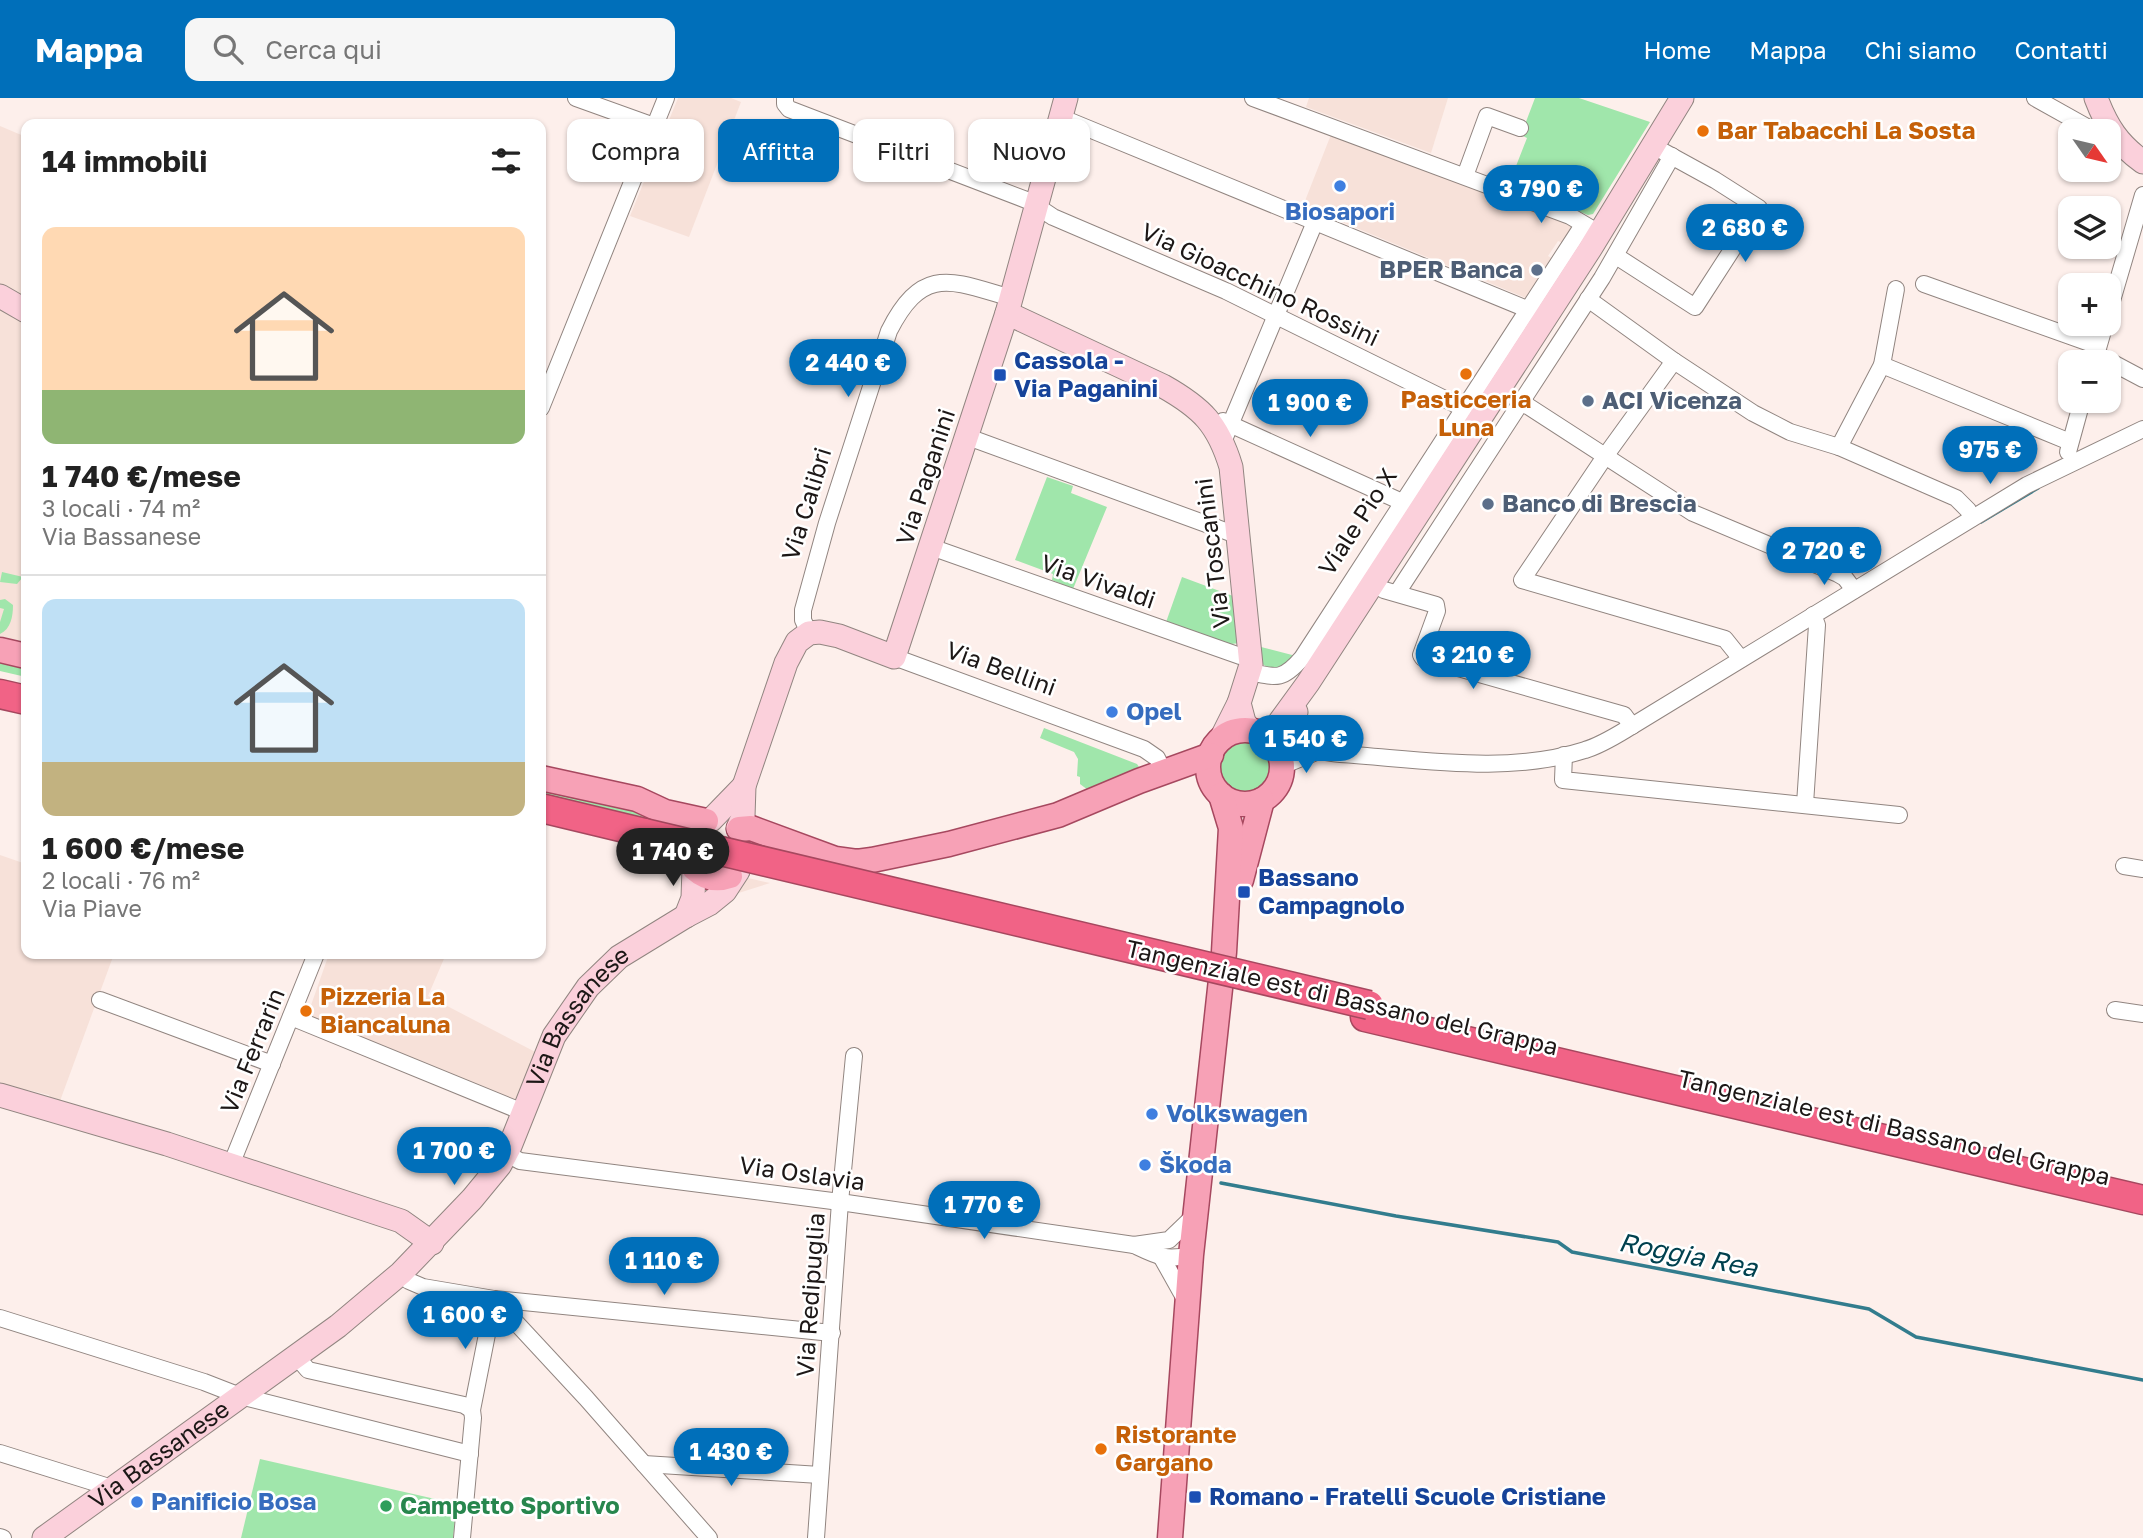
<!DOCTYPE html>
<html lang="it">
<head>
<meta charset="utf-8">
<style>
	body { margin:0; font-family:"Golos Text",sans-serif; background:#f6f6f6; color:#222; height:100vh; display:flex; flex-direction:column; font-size:26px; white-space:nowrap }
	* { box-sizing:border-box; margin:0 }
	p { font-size:23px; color:#767676 }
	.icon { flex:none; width:38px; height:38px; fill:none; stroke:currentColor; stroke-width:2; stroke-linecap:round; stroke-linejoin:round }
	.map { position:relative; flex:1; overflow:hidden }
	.sheet { position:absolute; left:21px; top:21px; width:525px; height:840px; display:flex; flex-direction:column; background:#fff; border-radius:14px; box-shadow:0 2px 5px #0004 }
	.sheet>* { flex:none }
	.top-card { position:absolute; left:567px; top:21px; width:665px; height:63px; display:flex; gap:14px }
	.needle { width:46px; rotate:124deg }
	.controls { position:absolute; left:2058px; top:21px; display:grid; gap:14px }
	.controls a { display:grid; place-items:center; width:63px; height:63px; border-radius:14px; background:#fff; box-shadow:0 2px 5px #0004; font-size:35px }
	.price { position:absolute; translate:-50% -60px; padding:0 16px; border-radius:24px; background:#006fba; color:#fff; font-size:23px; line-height:46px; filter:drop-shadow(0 2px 4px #0008) }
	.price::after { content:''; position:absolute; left:50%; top:42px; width:21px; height:16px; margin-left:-10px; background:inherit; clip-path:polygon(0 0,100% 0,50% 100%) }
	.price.active { background:#222; color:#fff }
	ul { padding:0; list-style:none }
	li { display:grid; align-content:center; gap:14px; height:371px; padding:0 21px }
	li+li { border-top:2px solid #e0e0e0 }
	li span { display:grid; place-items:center; height:217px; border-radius:14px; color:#555 }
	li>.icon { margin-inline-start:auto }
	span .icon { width:126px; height:126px; fill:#fffc; stroke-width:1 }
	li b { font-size:30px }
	h2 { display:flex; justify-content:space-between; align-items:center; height:84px; padding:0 21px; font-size:30px }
	.tag { padding:0 24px; border-radius:14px; background:#fff; box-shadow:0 2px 5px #0004; font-size:24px; line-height:63px }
	.tag.active { background:#006fba; color:#fff }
	header { display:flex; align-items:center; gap:42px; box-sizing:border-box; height:98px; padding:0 35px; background:#006fba; color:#fff }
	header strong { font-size:33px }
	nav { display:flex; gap:38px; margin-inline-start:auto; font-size:24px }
	.search { width:490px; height:63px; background:#f6f6f6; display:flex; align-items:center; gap:18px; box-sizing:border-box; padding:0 24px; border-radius:14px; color:#767676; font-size:26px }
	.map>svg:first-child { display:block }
	.built { fill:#f7e1d9 }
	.green { fill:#a0e6ab }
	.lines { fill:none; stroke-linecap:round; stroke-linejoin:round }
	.stream { stroke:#327c8d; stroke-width:3.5 }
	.street-casing { stroke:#918580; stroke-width:18 }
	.secondary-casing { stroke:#918580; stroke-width:25 }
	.primary-casing { stroke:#a6485f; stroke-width:27 }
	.highway-casing { stroke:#a6485f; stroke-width:31 }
	.street { stroke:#fff; stroke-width:16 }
	.secondary { stroke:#fbd0db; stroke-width:23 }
	.primary { stroke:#f7a1b6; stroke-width:24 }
	.highway { stroke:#f16386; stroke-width:28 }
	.highway-bridge-casing { stroke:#a6485f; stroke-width:31; stroke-linecap:butt }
	.highway-bridge { stroke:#f16386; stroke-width:28 }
	.food-dot { fill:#e8710a; stroke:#fff; stroke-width:2.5 }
	.shop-dot { fill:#3f7fe0; stroke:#fff; stroke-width:2.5 }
	.service-dot { fill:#5c6f8a; stroke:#fff; stroke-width:2.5 }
	.transit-dot { fill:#1a4fb4; stroke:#fff; stroke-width:2.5 }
	.leisure-dot { fill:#2e9e5b; stroke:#fff; stroke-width:2.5 }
	.labels { text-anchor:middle; stroke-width:5; stroke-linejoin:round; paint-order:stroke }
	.food-label { font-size:24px; font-weight:bold; fill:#c56008; stroke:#fff; text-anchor:start }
	.shop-label { font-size:24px; font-weight:bold; fill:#366cbe; stroke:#fff; text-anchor:start }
	.service-label { font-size:24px; font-weight:bold; fill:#4e5e75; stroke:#fff; text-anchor:start }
	.street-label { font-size:24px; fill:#1c1716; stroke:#fff }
	.transit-label { font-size:24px; font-weight:bold; fill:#164399; stroke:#fff; text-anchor:start }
	.leisure-label { font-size:24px; font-weight:bold; fill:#27864d; stroke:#fff; text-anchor:start }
	.water-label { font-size:26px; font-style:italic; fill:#00414f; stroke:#fff }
</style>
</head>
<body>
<header>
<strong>Mappa</strong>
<div class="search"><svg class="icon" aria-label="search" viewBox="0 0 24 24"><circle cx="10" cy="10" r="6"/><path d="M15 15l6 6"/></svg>Cerca qui</div>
<nav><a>Home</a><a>Mappa</a><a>Chi siamo</a><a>Contatti</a></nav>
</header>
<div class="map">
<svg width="2143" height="1440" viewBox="0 0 2143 1440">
	<rect width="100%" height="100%" fill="#fdefeb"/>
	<g class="built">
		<polygon points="678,0 731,0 741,4 689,139 630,118"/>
		<polygon points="1309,0 1448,0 1431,55 1306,9"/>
		<polygon points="0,28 26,39 26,544 0,538"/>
		<polygon points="1332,34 1575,122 1566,146 1558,143 1548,158 1553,161 1530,199 1526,200 1303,108"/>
		<polygon points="0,757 26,766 26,856 114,856 60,1003 51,1001 49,997 28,992 27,995 0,988"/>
		<polygon points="748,780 770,785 729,798"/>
		<polygon points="329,856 446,856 428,898 543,958 516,1016 303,930"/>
	</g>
	<g class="green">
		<polygon points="1535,0 1579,0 1650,24 1593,116 1588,117 1509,86 1527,40 1521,37"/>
		<polygon points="1047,379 1073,388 1071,395 1107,409 1073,491 1052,482 1053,476 1015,462"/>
		<polygon points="2,474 23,479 17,486 0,484"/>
		<polygon points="1182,479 1233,498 1241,545 1221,547 1165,527"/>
		<path d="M5 501 13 507C13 518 11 531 0 536V524L4 511 0 510V502Z"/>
		<polygon points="1257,548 1296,558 1287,569 1271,572 1261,565"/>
		<polygon points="0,559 26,565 26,579 0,573"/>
		<polygon points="1044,630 1137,666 1139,669 1088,692 1080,686 1080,679 1077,678 1078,661 1074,654 1040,640"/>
		<circle cx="1243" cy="669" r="26"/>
		<polygon points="541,684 636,705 672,728 541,701"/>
		<polygon points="260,1361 457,1406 453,1440 241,1440"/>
	</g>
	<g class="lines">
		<g class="stream">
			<polyline points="1981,424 2038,390"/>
			<polyline points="1221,1085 1396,1118 1558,1144 1572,1154 1869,1211 1916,1239 2143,1282"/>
		</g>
		<defs>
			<g id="street">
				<polyline points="576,0 654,28"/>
				<polyline points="785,0 785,6 789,11 1029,103 1053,119 1226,193 1463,310"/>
				<polyline points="1253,0 1570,118 1592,131"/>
				<polyline points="2035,0 2094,33"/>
				<polyline points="1060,19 1534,214"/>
				<polyline points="1465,78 1487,18 1520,30"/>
				<polyline points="1616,158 1695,209 1759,110 1715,82 1664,54"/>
				<polyline points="1924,186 2098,248"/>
				<polyline points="1588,201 1674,263 1753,315 1790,334 1839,349 1956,400 1968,412 1972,420"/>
				<polyline points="2109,213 2143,97"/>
				<polyline points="2096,256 2143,281"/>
				<polyline points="2096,257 2105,226"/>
				<polyline points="1674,263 1606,357 1522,482 1725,541 1741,561"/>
				<polyline points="1882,267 2070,344"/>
				<polyline points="1520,303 1693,415 1838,476 1845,480 1854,492"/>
				<polyline points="541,310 666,0"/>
				<polyline points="1223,323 1402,404"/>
				<polyline points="968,339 1239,438"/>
				<polyline points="1223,344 1315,124"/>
				<polyline points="1839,349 1882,267 1896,191"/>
				<polyline points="2068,354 2082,303"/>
				<polyline points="931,449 1240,558 1251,560"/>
				<polyline points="1372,485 1384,492 1436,507 1437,513 1421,557 1423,560 1624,617 1632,628"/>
				<polyline points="1397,495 1602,180 1672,58"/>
				<path d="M809 535 803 522V512L827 425 889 233C923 166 952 183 1011 200"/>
				<polyline points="894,559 1144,651 1157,660 1164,674"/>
				<path d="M1251 574C1277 580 1283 582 1302 560L1583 127"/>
				<path d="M1276 649C1293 645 1321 655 1340 656 1419 661 1507 677 1585 652 1602 647 1617 637 1632 628L2027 387 2143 331"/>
				<polyline points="1564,657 1563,682 1899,717"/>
				<polyline points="1282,668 1316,654"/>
				<polyline points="1805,706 1817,527 1813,517"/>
				<polyline points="2124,768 2143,771"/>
				<polyline points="100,902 272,966"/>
				<polyline points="2115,912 2143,916"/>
				<polyline points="291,919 523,1014"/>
				<polyline points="507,1056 520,1063 840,1104 1134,1147 1169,1142 1195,1117"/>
				<polyline points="231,1067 316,856"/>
				<path d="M1134 1147C1157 1158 1165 1163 1191 1157"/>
				<polyline points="1162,1160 1185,1201"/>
				<polyline points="401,1175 409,1183 423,1189 494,1201 832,1235"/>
				<polyline points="494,1201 586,1300 709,1440"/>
				<polyline points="0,1220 204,1284 240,1298 470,1356"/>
				<polyline points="296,1258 308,1272 464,1307 472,1312"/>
				<polyline points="0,1355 112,1390"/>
				<polyline points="644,1366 820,1377"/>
				<polyline points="0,1439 3,1440"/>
				<polyline points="462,1440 473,1320 472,1312 494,1201"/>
				<polyline points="816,1440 840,1104 854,958"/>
			</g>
			<g id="secondary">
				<path d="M2096 0C2107 29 2118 46 2143 64"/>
				<polyline points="0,198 26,213"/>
				<path d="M1007 215 1163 288C1202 310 1218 326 1231 369L1251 567 1239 605 1221 641"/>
				<polyline points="1239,605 1244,624 1250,632"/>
				<polyline points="1266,638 1276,629 1308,585 1590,151 1682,0"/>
				<polyline points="1280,657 1296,614"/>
				<polyline points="711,722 744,688"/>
				<polyline points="738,730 743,719 744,688 786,565 797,544 809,535 820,534 839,538 894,559 1007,215 1066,0"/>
				<polyline points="686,818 693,800 694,770"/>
				<polyline points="0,997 167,1046 401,1123 432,1145"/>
				<path id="s1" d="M44 1440 338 1228 401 1175 472 1101 500 1067 510 1048 554 938 588 889 619 859 686 818 709 806 725 793 738 773"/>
			</g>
			<g id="primary">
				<polyline points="0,552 26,558"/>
				<circle cx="1245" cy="669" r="37"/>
				<polyline points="541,680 637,701 665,714 706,723"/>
				<polyline points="739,731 751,730 835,761 857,764 872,762 949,746 1058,717 1139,683 1211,657"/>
				<path d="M694 770C705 780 716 783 730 778"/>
				<polyline points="1241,782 1262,702"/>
				<polyline points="1170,1440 1191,1157 1224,854 1231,730 1221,697"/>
			</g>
			<g id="highway">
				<polyline points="0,596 26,602"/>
				<polyline points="541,710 645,735"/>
				<polyline points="1365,919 2143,1102"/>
			</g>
		</defs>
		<use href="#street" class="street-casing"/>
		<use href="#secondary" class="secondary-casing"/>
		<use href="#primary" class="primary-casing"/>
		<use href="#highway" class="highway-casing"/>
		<use href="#street" class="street"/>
		<use href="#secondary" class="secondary"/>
		<use href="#primary" class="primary"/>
		<use href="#highway" class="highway"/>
		<defs>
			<polyline id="highway-bridge" points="645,735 1369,907"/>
		</defs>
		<use href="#highway-bridge" class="highway-bridge-casing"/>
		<use href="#highway-bridge" class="highway-bridge"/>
	</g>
	<g class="food-dot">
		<circle cx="1703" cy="33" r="7"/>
		<circle cx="1466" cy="276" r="7"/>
		<circle cx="306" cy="913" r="7"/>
		<circle cx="1101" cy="1351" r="7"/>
	</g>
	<g class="shop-dot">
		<circle cx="1340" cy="88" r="7"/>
		<circle cx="1112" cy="614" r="7"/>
		<circle cx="1152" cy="1016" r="7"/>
		<circle cx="1145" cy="1067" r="7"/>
		<circle cx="137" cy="1404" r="7"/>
	</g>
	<g class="service-dot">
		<circle cx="1537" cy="172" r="7"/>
		<circle cx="1588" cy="303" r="7"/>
		<circle cx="1488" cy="406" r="7"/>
	</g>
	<g class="transit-dot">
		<rect x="993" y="270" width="14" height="14" rx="3.5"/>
		<rect x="1237" y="787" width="14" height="14" rx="3.5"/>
		<rect x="1188" y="1392" width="14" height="14" rx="3.5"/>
	</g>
	<circle class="leisure-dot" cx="386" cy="1408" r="7"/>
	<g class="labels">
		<g class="food-label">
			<text x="1717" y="41">Bar Tabacchi La Sosta</text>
			<text x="1466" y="310" text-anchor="middle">Pasticceria<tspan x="1466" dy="28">Luna</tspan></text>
			<text x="320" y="907">Pizzeria La<tspan x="320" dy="28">Biancaluna</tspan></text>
			<text x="1115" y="1345">Ristorante<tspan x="1115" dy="28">Gargano</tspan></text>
		</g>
		<g class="shop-label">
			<text x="1340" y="122" text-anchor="middle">Biosapori</text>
			<text x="1126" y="622">Opel</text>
			<text x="1166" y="1024">Volkswagen</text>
			<text x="1159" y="1075">Škoda</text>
			<text x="151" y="1412">Panificio Bosa</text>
		</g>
		<g class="service-label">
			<text x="1523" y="180" text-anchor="end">BPER Banca</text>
			<text x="1602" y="311">ACI Vicenza</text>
			<text x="1502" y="414">Banco di Brescia</text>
		</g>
		<g class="street-label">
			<text transform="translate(1260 187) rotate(25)" y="8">Via Gioacchino Rossini</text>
			<text transform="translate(926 379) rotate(-72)" y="8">Via Paganini</text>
			<text transform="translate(807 406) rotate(-73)" y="8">Via Calibri</text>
			<text transform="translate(1358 424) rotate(-57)" y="8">Viale Pio X</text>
			<text transform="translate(1213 455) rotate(-97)" y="8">Via Toscanini</text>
			<text transform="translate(1098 484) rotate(19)" y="8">Via Vivaldi</text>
			<text transform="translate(1001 571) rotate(20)" y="8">Via Bellini</text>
			<text transform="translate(1342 900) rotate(13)" y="8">Tangenziale est di Bassano del Grappa</text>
			<text dy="8" stroke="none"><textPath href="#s1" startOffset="760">Via Bassanese</textPath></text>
			<text transform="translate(253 953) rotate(-68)" y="8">Via Ferrarin</text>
			<text transform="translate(1894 1030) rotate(13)" y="8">Tangenziale est di Bassano del Grappa</text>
			<text transform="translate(802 1076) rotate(8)" y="8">Via Oslavia</text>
			<text transform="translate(811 1197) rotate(-86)" y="8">Via Redipuglia</text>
			<text dy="8" stroke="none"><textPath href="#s1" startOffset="142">Via Bassanese</textPath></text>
		</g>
		<g class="transit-label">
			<text x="1014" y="271">Cassola -<tspan x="1014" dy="28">Via Paganini</tspan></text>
			<text x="1258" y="788">Bassano<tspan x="1258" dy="28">Campagnolo</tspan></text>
			<text x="1209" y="1407">Romano - Fratelli Scuole Cristiane</text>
		</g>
		<g class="leisure-label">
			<text x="400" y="1416">Campetto Sportivo</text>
		</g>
		<g class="water-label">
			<text transform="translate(1688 1157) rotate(11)" y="9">Roggia Rea</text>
		</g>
	</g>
</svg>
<div class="controls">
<a><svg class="needle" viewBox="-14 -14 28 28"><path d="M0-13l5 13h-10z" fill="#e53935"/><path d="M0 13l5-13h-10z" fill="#767676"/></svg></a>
<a><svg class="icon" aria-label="layers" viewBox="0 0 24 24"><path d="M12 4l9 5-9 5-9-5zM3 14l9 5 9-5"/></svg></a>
<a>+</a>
<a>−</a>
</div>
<b class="price" style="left:1541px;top:127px">3 790 €</b>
<b class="price" style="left:1745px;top:166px">2 680 €</b>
<b class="price" style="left:848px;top:301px">2 440 €</b>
<b class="price" style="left:1310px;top:341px">1 900 €</b>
<b class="price" style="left:1990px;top:388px">975 €</b>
<b class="price" style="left:1824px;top:489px">2 720 €</b>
<b class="price" style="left:1473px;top:593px">3 210 €</b>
<b class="price" style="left:1306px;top:677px">1 540 €</b>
<b class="price active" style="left:673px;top:790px">1 740 €</b>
<b class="price" style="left:454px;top:1089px">1 700 €</b>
<b class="price" style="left:984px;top:1143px">1 770 €</b>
<b class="price" style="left:664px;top:1199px">1 110 €</b>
<b class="price" style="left:465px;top:1253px">1 600 €</b>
<b class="price" style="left:731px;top:1390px">1 430 €</b>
<div class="top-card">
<a class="tag">Compra</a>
<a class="tag active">Affitta</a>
<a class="tag">Filtri</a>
<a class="tag">Nuovo</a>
</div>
<section class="sheet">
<h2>14 immobili<svg class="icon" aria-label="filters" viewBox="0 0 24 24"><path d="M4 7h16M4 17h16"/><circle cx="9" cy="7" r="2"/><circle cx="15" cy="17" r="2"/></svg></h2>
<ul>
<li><span style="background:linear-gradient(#ffd9b3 75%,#8fb573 0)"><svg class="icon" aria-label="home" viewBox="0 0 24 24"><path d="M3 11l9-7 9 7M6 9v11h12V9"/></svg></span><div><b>1 740 €/mese</b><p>3 locali · 74 m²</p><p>Via Bassanese</p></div></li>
<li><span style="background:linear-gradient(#bfe0f5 75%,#c2b280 0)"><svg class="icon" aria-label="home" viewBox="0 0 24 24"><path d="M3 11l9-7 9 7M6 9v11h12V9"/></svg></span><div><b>1 600 €/mese</b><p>2 locali · 76 m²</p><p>Via Piave</p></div></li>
</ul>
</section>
</div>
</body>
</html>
